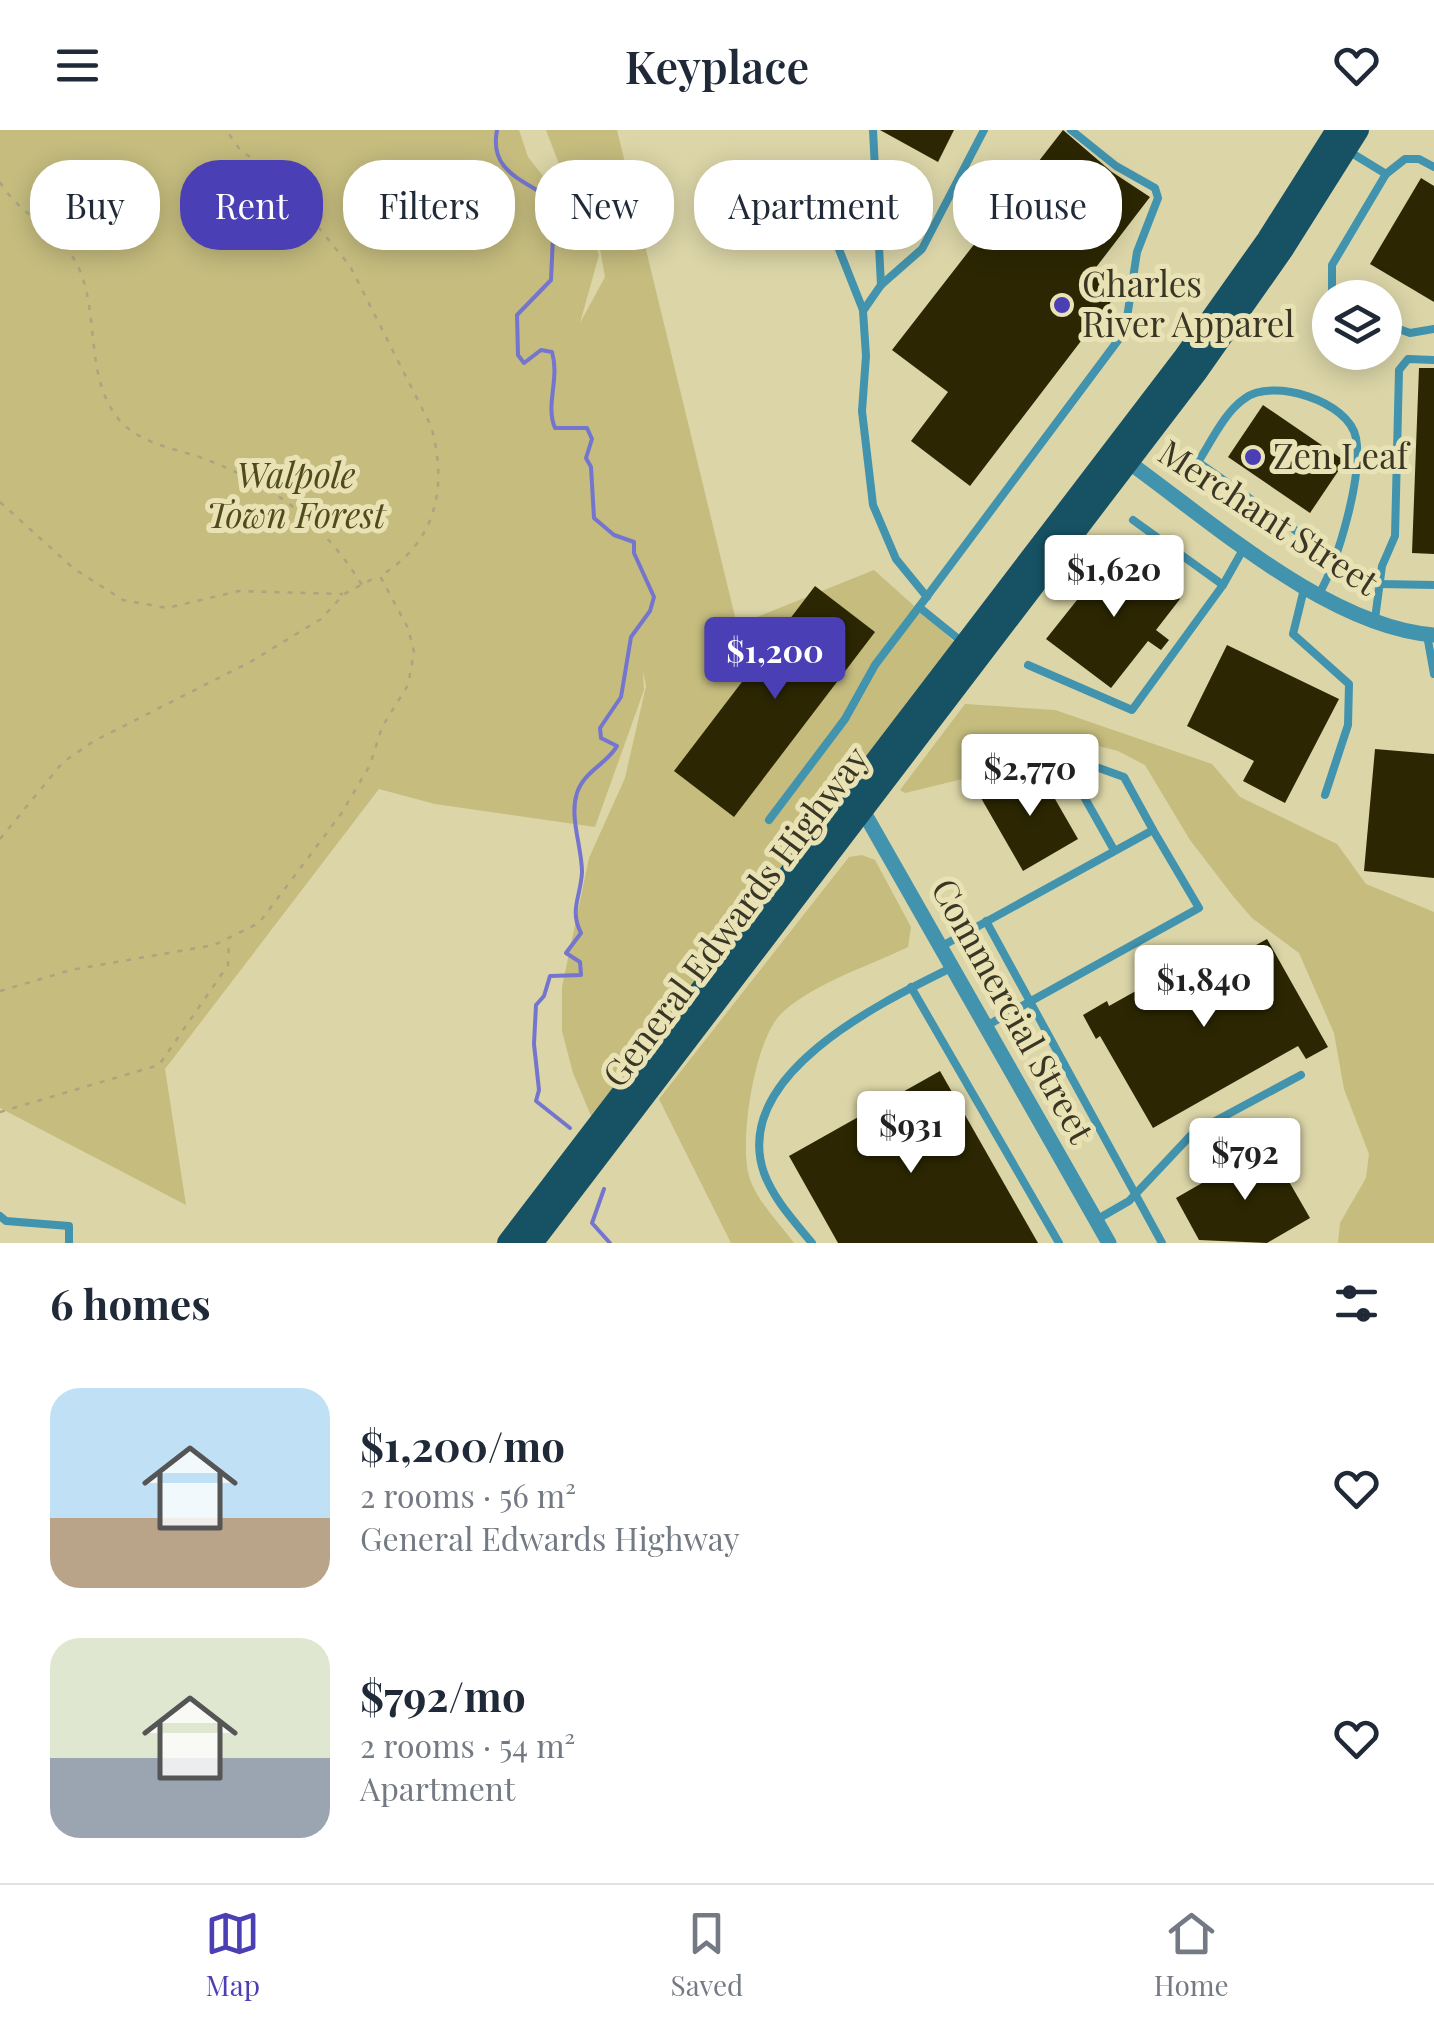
<!DOCTYPE html>
<html lang="en">
<head>
<meta charset="utf-8">
<style>
	body { margin:0; font-family:"Playfair Display",serif; background:#f2f2f3; color:#1f2937; height:100vh; display:flex; flex-direction:column; font-size:38px; white-space:nowrap }
	* { box-sizing:border-box; margin:0 }
	p { font-size:32px; color:#747a83 }
	.icon { flex:none; width:55px; height:55px; fill:none; stroke:currentColor; stroke-width:2; stroke-linecap:round; stroke-linejoin:round }
	.map { position:relative; height:1113px; overflow:hidden }
	.side { display:flex; flex-direction:column; background:#fff; flex:1 }
	.side>* { flex:none }
	.top-card { position:absolute; left:30px; top:30px; width:1375px; height:90px; display:flex; gap:20px }
	.controls { position:absolute; left:1312px; top:150px; display:grid; gap:20px }
	.controls a { display:grid; place-items:center; width:90px; height:90px; border-radius:50%; background:#fff; box-shadow:0 5px 25px #0003; font-size:50px }
	.price { position:absolute; translate:-50% -85px; padding:0 22px; border-radius:10px; background:#fff; color:#222; font-size:32px; line-height:65px; filter:drop-shadow(0 2px 5px #0008) }
	.price::after { content:''; position:absolute; left:50%; top:60px; width:30px; height:22px; margin-left:-15px; background:inherit; clip-path:polygon(0 0,100% 0,50% 100%) }
	.price.current { background:#4b3fb5; color:#fff }
	ul { padding:0; list-style:none }
	li { display:flex; align-items:center; gap:30px; height:250px; padding:0 50px }
	li span { display:grid; place-items:center; flex:none; width:280px; height:200px; border-radius:30px; color:#555 }
	li>.icon { margin-inline-start:auto }
	span .icon { width:120px; height:120px; fill:#fffc; stroke-width:1 }
	li b { font-size:42px }
	h2 { display:flex; justify-content:space-between; align-items:center; height:120px; padding:0 50px; font-size:42px }
	.chip { padding:0 35px; border-radius:40px; background:#fff; box-shadow:0 5px 25px #0003; font-size:35px; line-height:90px }
	.chip.current { background:#4b3fb5; color:#fff }
	header { display:flex; justify-content:space-between; align-items:center; height:130px; padding:0 50px; background:#fff; font-size:45px; font-weight:600 }
	.tabs { display:flex; justify-content:space-around; align-items:center; height:140px; border-top:2px solid #e0e1e3; background:#fff; font-size:28px; color:#747a83 }
	.tabs a { display:grid; justify-items:center; gap:5px }
	.tabs .current { color:#4b3fb5 }
	.map>svg:first-child { display:block }
	.green { fill:#c5bc7e }
	.lines { fill:none; stroke-linecap:round; stroke-linejoin:round }
	.stream { stroke:#7475ce; stroke-width:4 }
	.building { fill:#2c2702 }
	.path { stroke:#aaa580; stroke-width:2.5; stroke-dasharray:5 8; stroke-linecap:butt }
	.lane { stroke:#4293ad; stroke-width:8 }
	.street { stroke:#4293ad; stroke-width:15 }
	.primary { stroke:#165264; stroke-width:22 }
	.poi-dot { fill:#4b3fb5; stroke:#e8e2b5; stroke-width:4 }
	.labels { text-anchor:middle; stroke-width:10; stroke-linejoin:round; paint-order:stroke }
	.poi-label { font-size:35px; fill:#393625; stroke:#e8e2b5; text-anchor:start }
	.park-label { font-size:35px; font-style:italic; fill:#514a1c; stroke:#e8e2b5 }
	.street-label { font-size:35px; fill:#393625; stroke:#e8e2b5 }
</style>
</head>
<body>
<header><svg class="icon" aria-label="menu" viewBox="0 0 24 24"><path d="M4 6h16M4 12h16M4 18h16"/></svg>Keyplace<svg class="icon" aria-label="heart" viewBox="0 0 24 24"><path d="M12 20l-8-8c-3-5 5-10 8-4 3-6 11-1 8 4z"/></svg></header>
<div class="map">
<svg width="1434" height="1113" viewBox="0 0 1434 1113">
	<rect width="100%" height="100%" fill="#dbd5a8"/>
	<g class="green">
		<polygon points="0,0 519,0 528,27 594,111 599,125 580,193 605,147 600,119 588,90 575,76 546,0 617,0 737,495 874,440 959,516 592,988 573,943 562,901 562,857 589,728 625,648 646,556 643,541 644,560 595,697 435,674 379,659 165,939 186,1075 0,978"/>
		<polygon points="965,574 1055,580 1212,634 1240,667 1337,714 1366,754 1434,782 1434,1113 1338,1113 1340,1093 1366,1048 1369,1024 1344,959 1334,903 1299,823 1252,788 1233,766 1190,710 1145,635 1118,621 1063,607 1033,612 971,647 905,663 900,660"/>
		<path d="M862 725 875 730 911 797 908 817C869 836 817 852 784 881 755 905 740 1005 748 1042 754 1069 778 1091 794 1113H731L659 969 849 727Z"/>
	</g>
	<g class="lines">
		<g class="stream">
			<path d="M497 0C490 36 514 46 540 62L553 107 551 150 517 185 518 225 524 233 541 220 552 222C560 249 545 275 555 298H587L592 309 586 328 591 337 594 388 614 405 634 412V423L654 467 650 481 631 507 621 567 600 598 601 608 617 616C607 634 584 641 577 663 569 687 582 717 582 742 581 766 569 780 581 803L566 823 580 832 581 845 550 846 544 866 536 875 534 914 539 960 536 971 570 998"/>
			<polyline points="604,1059 592,1093 610,1113"/>
		</g>
	</g>
	<g class="building">
		<polygon points="880,0 954,0 938,32"/>
		<polygon points="1063,0 1112,42 1150,67 1094,140 1120,160 970,356 911,311 948,262 892,220"/>
		<polygon points="1421,48 1434,56 1434,172 1370,134"/>
		<polygon points="1419,238 1434,238 1434,424 1412,423"/>
		<polygon points="1263,275 1345,331 1310,383 1228,327"/>
		<polygon points="1116,421 1180,469 1156,500 1169,510 1161,520 1148,511 1111,558 1046,509"/>
		<polygon points="815,456 875,502 734,687 674,641"/>
		<polygon points="1227,515 1339,569 1285,673 1243,651 1254,631 1187,596"/>
		<polygon points="1375,619 1434,624 1434,748 1364,741"/>
		<polygon points="1036,636 1078,709 1023,741 981,668"/>
		<polygon points="1267,809 1328,917 1306,929 1298,916 1153,998 1100,906 1096,909 1083,885 1107,871 1109,876 1193,829 1202,845"/>
		<polygon points="940,941 1038,1113 838,1113 789,1026"/>
		<polygon points="1268,1015 1310,1088 1267,1113 1199,1110 1176,1068"/>
	</g>
	<g class="lines">
		<g class="path">
			<path d="M0 52C20 87 64 101 80 141 100 189 84 252 122 293 144 315 178 319 205 329 275 356 322 391 362 455"/>
			<polyline points="0,372 73,438 123,470 167,478 239,461 343,464"/>
			<polyline points="0,709 63,632 94,611 252,531 321,489 344,464 378,446"/>
			<path d="M0 861 71 840 214 815 259 793 341 684 370 635 382 597 408 555 414 522 408 498 380 446C437 412 448 357 431 296L350 136 271 40 241 21 226 0"/>
			<polyline points="0,982 159,935 228,835 229,811"/>
		</g>
		<g class="lane">
			<polyline points="873,0 881,155"/>
			<polyline points="1350,22 1386,44"/>
			<polyline points="1345,168 1332,159 1332,135 1386,44 1405,29 1419,29 1434,37"/>
			<polyline points="863,180 827,89 830,69 844,56 876,47"/>
			<polyline points="1385,194 1410,203 1434,199"/>
			<polyline points="1133,390 1223,455"/>
			<polyline points="1379,454 1434,455"/>
			<polyline points="1305,455 1293,504 1349,554 1348,595 1325,665"/>
			<path d="M1319 464C1338 431 1363 346 1356 308 1349 271 1272 247 1244 269 1224 283 1211 312 1198 332L1336 429"/>
			<polyline points="927,467 896,429 873,375 862,281 866,226 863,181 881,155 922,119 984,0"/>
			<polyline points="919,477 1125,201 1137,122 1158,68 1155,58 1116,36 1071,0"/>
			<polyline points="1375,489 1382,436 1395,406 1399,240 1408,229 1434,230"/>
			<polyline points="1427,505 1434,544"/>
			<polyline points="1028,535 1132,580 1223,455 1245,416"/>
			<polyline points="1060,624 1114,720"/>
			<polyline points="769,690 845,589 875,535 919,477 961,511"/>
			<polyline points="986,791 1162,1113"/>
			<polyline points="942,816 1153,700 1124,647 1060,624"/>
			<polyline points="911,857 1059,1113"/>
			<polyline points="986,896 1199,778 1153,700"/>
			<polyline points="0,1086 6,1091 69,1096 69,1113"/>
			<polyline points="1096,1090 1129,1071 1193,1003 1301,945"/>
			<path d="M812 1113C794 1091 774 1070 764 1043 730 944 884 871 953 837"/>
		</g>
		<g class="street">
			<path d="M1127 331C1212 392 1329 497 1434 505"/>
			<polyline points="862,679 1109,1113"/>
		</g>
		<g class="primary">
			<polyline points="508,1113 1183,229 1268,109 1337,0"/>
			<polyline points="532,1113 1198,240 1283,119 1358,0"/>
		</g>
	</g>
	<g class="poi-dot">
		<circle cx="1062" cy="175" r="10"/>
		<circle cx="1253" cy="327" r="10"/>
	</g>
	<g class="labels">
		<g class="poi-label">
			<text x="1082" y="167">Charles<tspan x="1082" dy="40">River Apparel</tspan></text>
			<text x="1273" y="339">Zen Leaf</text>
		</g>
		<g class="park-label">
			<text x="296" y="358">Walpole<tspan x="296" dy="40">Town Forest</tspan></text>
		</g>
		<g class="street-label">
			<text transform="translate(1268 388) rotate(33)" y="12">Merchant Street</text>
			<text transform="translate(736 787) rotate(-53)" y="12">General Edwards Highway</text>
			<text transform="translate(1012 881) rotate(61)" y="12">Commercial Street</text>
		</g>
	</g>
</svg>
<div class="controls">
<a><svg class="icon" aria-label="layers" viewBox="0 0 24 24"><path d="M12 4l9 5-9 5-9-5zM3 14l9 5 9-5"/></svg></a>
</div>
<b class="price" style="left:1114px;top:490px">$1,620</b>
<b class="price current" style="left:775px;top:572px">$1,200</b>
<b class="price" style="left:1030px;top:689px">$2,770</b>
<b class="price" style="left:1204px;top:900px">$1,840</b>
<b class="price" style="left:911px;top:1046px">$931</b>
<b class="price" style="left:1245px;top:1073px">$792</b>
<div class="top-card">
<a class="chip">Buy</a>
<a class="chip current">Rent</a>
<a class="chip">Filters</a>
<a class="chip">New</a>
<a class="chip">Apartment</a>
<a class="chip">House</a>
</div>
</div>
<section class="side">
<h2>6 homes<svg class="icon" aria-label="filters" viewBox="0 0 24 24"><path d="M4 7h16M4 17h16"/><circle cx="9" cy="7" r="2"/><circle cx="15" cy="17" r="2"/></svg></h2>
<ul>
<li><span style="background:linear-gradient(#bfe0f5 65%,#b9a48a 0)"><svg class="icon" aria-label="home" viewBox="0 0 24 24"><path d="M3 11l9-7 9 7M6 9v11h12V9"/></svg></span><div><b>$1,200/mo</b><p>2 rooms · 56 m²</p><p>General Edwards Highway</p></div><svg class="icon" aria-label="heart" viewBox="0 0 24 24"><path d="M12 20l-8-8c-3-5 5-10 8-4 3-6 11-1 8 4z"/></svg></li>
<li><span style="background:linear-gradient(#dfe7d0 60%,#9aa5b1 0)"><svg class="icon" aria-label="home" viewBox="0 0 24 24"><path d="M3 11l9-7 9 7M6 9v11h12V9"/></svg></span><div><b>$792/mo</b><p>2 rooms · 54 m²</p><p>Apartment</p></div><svg class="icon" aria-label="heart" viewBox="0 0 24 24"><path d="M12 20l-8-8c-3-5 5-10 8-4 3-6 11-1 8 4z"/></svg></li>
</ul>
</section>
<nav class="tabs">
<a class="current"><svg class="icon" aria-label="map" viewBox="0 0 24 24"><path d="M3 6l6-2 6 2 6-2v14l-6 2-6-2-6 2zM9 4v14M15 6v14"/></svg>Map</a>
<a><svg class="icon" aria-label="saved" viewBox="0 0 24 24"><path d="M7 4h10v16l-5-4-5 4z"/></svg>Saved</a>
<a><svg class="icon" aria-label="home" viewBox="0 0 24 24"><path d="M3 11l9-7 9 7M6 9v11h12V9"/></svg>Home</a>
</nav>
</body>
</html>
